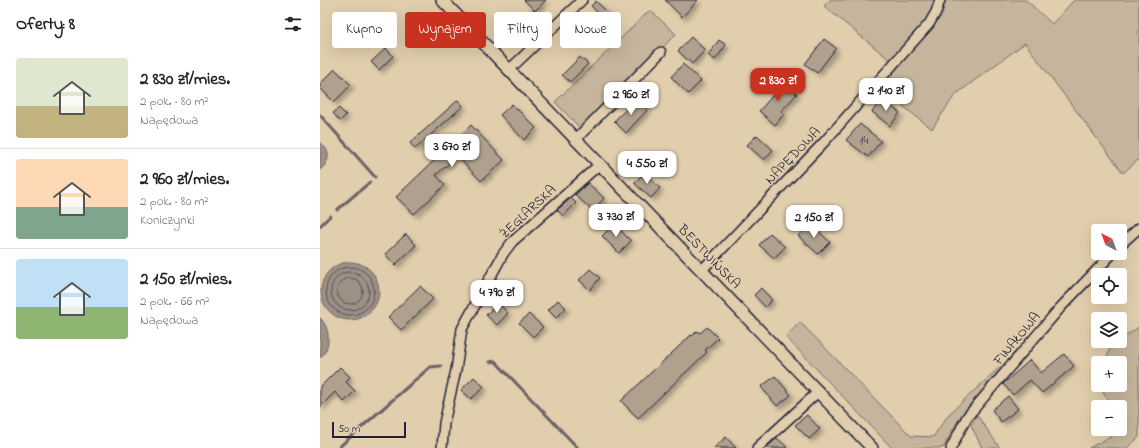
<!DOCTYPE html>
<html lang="pl">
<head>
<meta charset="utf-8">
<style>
	body { margin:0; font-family:"Indie Flower",sans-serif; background:#f6f6f6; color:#222; height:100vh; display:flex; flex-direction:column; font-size:15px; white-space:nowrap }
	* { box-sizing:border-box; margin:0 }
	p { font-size:13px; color:#767676 }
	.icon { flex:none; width:22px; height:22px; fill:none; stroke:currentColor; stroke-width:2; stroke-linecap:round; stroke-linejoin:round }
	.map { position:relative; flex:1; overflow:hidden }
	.details { display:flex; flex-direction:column; background:#fff; width:320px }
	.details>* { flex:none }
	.top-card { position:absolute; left:12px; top:12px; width:380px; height:36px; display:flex; gap:8px }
	.needle { width:26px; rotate:319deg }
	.controls { position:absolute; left:771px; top:224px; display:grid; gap:8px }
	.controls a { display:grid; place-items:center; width:36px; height:36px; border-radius:4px; background:#fff; box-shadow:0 4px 16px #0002; font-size:20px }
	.scale { position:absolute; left:12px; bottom:10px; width:74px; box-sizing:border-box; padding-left:4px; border:2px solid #22223b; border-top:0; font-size:11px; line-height:14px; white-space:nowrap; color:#22223b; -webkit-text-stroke:3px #e1ceac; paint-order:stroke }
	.price { position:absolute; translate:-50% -34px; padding:0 9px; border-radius:8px; background:#fff; color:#222; font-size:13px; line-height:26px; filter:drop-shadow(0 1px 2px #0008) }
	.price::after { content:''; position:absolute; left:50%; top:24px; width:12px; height:9px; margin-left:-6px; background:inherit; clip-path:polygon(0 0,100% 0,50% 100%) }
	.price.current { background:#c8321e; color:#fff }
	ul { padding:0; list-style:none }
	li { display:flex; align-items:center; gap:12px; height:100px; padding:0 16px }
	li+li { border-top:1px solid #e0e0e0 }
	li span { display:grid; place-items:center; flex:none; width:112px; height:80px; border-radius:4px; color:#555 }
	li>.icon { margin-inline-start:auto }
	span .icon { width:48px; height:48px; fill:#fffc; stroke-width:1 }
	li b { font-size:17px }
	h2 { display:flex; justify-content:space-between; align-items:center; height:48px; padding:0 16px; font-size:17px }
	.pill { padding:0 14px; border-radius:4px; background:#fff; box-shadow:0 4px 16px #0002; font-size:14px; line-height:36px }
	.pill.current { background:#c8321e; color:#fff }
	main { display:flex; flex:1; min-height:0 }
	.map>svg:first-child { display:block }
	.green { fill:#c5b59c; stroke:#746c6c }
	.water { fill:#9d9084; stroke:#6c6467 }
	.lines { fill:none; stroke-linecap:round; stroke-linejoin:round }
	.shore { stroke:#534e58; stroke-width:1 }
	.stream { stroke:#6c6467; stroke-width:3 }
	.building { fill:#afa18e; stroke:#22223b; filter:url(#shadow) }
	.minor-casing { stroke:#22223b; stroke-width:12 }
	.tertiary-casing { stroke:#22223b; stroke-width:14 }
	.minor { stroke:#e1ceac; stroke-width:9 }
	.tertiary { stroke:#e1ceac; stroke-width:11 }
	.labels { text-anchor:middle; stroke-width:3; stroke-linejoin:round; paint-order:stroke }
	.number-label { font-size:12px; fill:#454250 }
	.street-label { font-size:14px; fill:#22223b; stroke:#e1ceac }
</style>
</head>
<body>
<main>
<section class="details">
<h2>Oferty: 8<svg class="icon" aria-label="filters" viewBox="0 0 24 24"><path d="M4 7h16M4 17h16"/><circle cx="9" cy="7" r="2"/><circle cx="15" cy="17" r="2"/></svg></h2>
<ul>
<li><span style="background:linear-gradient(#dfe7d0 60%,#c2b280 0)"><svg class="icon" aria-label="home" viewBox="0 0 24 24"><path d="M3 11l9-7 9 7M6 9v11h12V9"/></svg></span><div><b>2 830 zł/mies.</b><p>2 pok. · 80 m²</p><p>Napędowa</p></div></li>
<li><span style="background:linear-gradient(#ffd9b3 60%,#7fa58c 0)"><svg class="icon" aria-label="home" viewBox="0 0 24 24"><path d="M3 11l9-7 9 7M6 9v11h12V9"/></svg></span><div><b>2 960 zł/mies.</b><p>2 pok. · 80 m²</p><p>Koniczynki</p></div></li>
<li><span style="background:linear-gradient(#bfe0f5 60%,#8fb573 0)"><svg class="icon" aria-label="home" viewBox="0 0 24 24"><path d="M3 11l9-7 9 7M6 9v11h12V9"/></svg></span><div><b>2 150 zł/mies.</b><p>2 pok. · 66 m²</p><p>Napędowa</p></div></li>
</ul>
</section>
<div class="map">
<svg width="819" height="448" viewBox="0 0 819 448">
	<defs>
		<filter id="shadow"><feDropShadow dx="3.5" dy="3.5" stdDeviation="2" flood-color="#0004"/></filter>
	</defs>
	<rect width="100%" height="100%" fill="#e1ceac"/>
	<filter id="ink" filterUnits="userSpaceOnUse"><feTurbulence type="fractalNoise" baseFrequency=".025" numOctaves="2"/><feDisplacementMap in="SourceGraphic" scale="8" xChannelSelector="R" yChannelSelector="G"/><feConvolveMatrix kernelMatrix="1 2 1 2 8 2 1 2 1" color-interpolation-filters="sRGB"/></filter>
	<g filter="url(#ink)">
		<g class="green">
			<polygon points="510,0 616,0 607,20 570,60 504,6"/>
			<polygon points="625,0 706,0 732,24 754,0 819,0 819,159 803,173 705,43 635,95 612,129 560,88 612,28 622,15"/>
			<polygon points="330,10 356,34 262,130 235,102"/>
			<polygon points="480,322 591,436 613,437 629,414 696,352 640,417 623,448 572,448 466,337"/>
			<polygon points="819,327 819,437 807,448 769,448 796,434 798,429 800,429 800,407 794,407 777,385 778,383 778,385 800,385 800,363 785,363 791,346"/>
			<polygon points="657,415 680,448 662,448 651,425"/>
		</g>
		<g class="water">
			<path d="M0 143C12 151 10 162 0 170Z"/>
			<circle cx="30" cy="291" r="29"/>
			<path d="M0 318C11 328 11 349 0 358Z"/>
		</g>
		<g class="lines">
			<g class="shore">
				<circle cx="30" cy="291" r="24"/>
				<circle cx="30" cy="291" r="19"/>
				<circle cx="30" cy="291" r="13"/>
			</g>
			<g class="stream">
				<polyline points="0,115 55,177"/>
				<polyline points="17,210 50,182"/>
				<polyline points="0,226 10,216"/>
				<polyline points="170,362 175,361 258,448"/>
				<polyline points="18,448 110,367 121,366"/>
			</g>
		</g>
		<g class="building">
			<polygon points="204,0 226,0 215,11"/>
			<polygon points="345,0 378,0 362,17"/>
			<polygon points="276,1 295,20 290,25 271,6"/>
			<polygon points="371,37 385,50 372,64 358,51"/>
			<polygon points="504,39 516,48 497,73 485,64"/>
			<polygon points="399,40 406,45 395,60 388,55"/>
			<polygon points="66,48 73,56 59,70 51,62"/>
			<polygon points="260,57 268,64 250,82 242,75"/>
			<polygon points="363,64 381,81 368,94 351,77"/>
			<polygon points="15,69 31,85 14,102 0,88 0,84"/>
			<polygon points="460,79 477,94 461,111 464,114 455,125 439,111 454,94 450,90"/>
			<polygon points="317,99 328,109 306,133 294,121"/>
			<polygon points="562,99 580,113 570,126 552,112"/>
			<polygon points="138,100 143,106 95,149 90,143"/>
			<polygon points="192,104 216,128 204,140 180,115"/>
			<polygon points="19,108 26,115 20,121 13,113"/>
			<polygon points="540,124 561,141 548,157 526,140"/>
			<polygon points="151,125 184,160 161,181 137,156 116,175 125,185 94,214 76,197"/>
			<polygon points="437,135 453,150 444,160 427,145"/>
			<polygon points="324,173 340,188 331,198 314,183"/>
			<polygon points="268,183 284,198 273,211 255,195"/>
			<polygon points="251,198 256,203 243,216 237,210"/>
			<polygon points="490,223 510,242 498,254 478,236"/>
			<polygon points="294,224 311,241 299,253 282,236"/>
			<polygon points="450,233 465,247 454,258 439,245"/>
			<polygon points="86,234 96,245 75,265 65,254"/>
			<polygon points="270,269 280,278 270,290 259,280"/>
			<polygon points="100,286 113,299 81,330 68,317"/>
			<polygon points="441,288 452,300 445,307 434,295"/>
			<polygon points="238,300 246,308 236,318 228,310"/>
			<polygon points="178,303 188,313 177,325 166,315"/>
			<polygon points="209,314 223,327 213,337 199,323"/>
			<polygon points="387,327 398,338 385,350 387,352 318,418 301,401 371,335 372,336 377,331 380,333"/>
			<polygon points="744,354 754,366 722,393 710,380 693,395 683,384 710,360 721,373"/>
			<polygon points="20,367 30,377 26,382 35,391 24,402 15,392 0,407 0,387"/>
			<polygon points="455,376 471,395 457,406 441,387"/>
			<polygon points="154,377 164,387 151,399 141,390"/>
			<polygon points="688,396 698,409 681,422 672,410"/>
			<polygon points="487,415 500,429 489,439 475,425"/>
			<polygon points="406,437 416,448 394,448"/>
			<polygon points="457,438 468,448 446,448"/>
		</g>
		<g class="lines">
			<defs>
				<g id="minor">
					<polyline points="189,70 262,0"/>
					<polyline points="256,139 341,52"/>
					<polyline points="800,245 819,228"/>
					<polyline points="382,270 505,141 609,24 616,12 620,0"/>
					<polyline points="122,448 124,423 136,370 142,329 183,254 192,242 280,164"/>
					<polyline points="437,448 499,391"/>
					<polyline points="631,448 647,417 740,308 793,253"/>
				</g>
				<polyline id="tertiary" points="122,0 552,448"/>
			</defs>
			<use href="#minor" class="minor-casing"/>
			<use href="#tertiary" class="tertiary-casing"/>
			<use href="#minor" class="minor"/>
			<use href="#tertiary" class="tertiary"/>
		</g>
	</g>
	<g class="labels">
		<g class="number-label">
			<text x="544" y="144">14</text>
		</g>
		<g class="street-label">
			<text transform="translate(472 155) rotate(-46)" y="5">NAPĘDOWA</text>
			<text transform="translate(207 211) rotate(-43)" y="5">ŻEGLARSKA</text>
			<text transform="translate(390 256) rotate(46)" y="5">BESTWIŃSKA</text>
			<text transform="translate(696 338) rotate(-50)" y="5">FINAŁOWA</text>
		</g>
	</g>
</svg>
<div class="controls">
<a><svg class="needle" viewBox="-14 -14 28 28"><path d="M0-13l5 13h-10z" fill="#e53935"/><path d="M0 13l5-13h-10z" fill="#767676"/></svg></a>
<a><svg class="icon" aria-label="locate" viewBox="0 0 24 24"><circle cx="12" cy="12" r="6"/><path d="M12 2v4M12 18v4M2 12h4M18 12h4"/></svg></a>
<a><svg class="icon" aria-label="layers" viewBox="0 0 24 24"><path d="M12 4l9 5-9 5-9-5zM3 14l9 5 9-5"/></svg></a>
<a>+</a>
<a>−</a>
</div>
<div class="scale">50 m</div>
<b class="price current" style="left:458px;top:102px">2 830 zł</b>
<b class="price" style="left:566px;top:112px">2 140 zł</b>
<b class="price" style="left:311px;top:116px">2 960 zł</b>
<b class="price" style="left:132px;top:168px">3 670 zł</b>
<b class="price" style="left:327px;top:185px">4 550 zł</b>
<b class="price" style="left:296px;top:238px">3 730 zł</b>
<b class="price" style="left:494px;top:239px">2 150 zł</b>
<b class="price" style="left:177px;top:314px">4 790 zł</b>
<div class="top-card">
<a class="pill">Kupno</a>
<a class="pill current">Wynajem</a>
<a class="pill">Filtry</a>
<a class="pill">Nowe</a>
</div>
</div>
</main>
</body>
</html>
